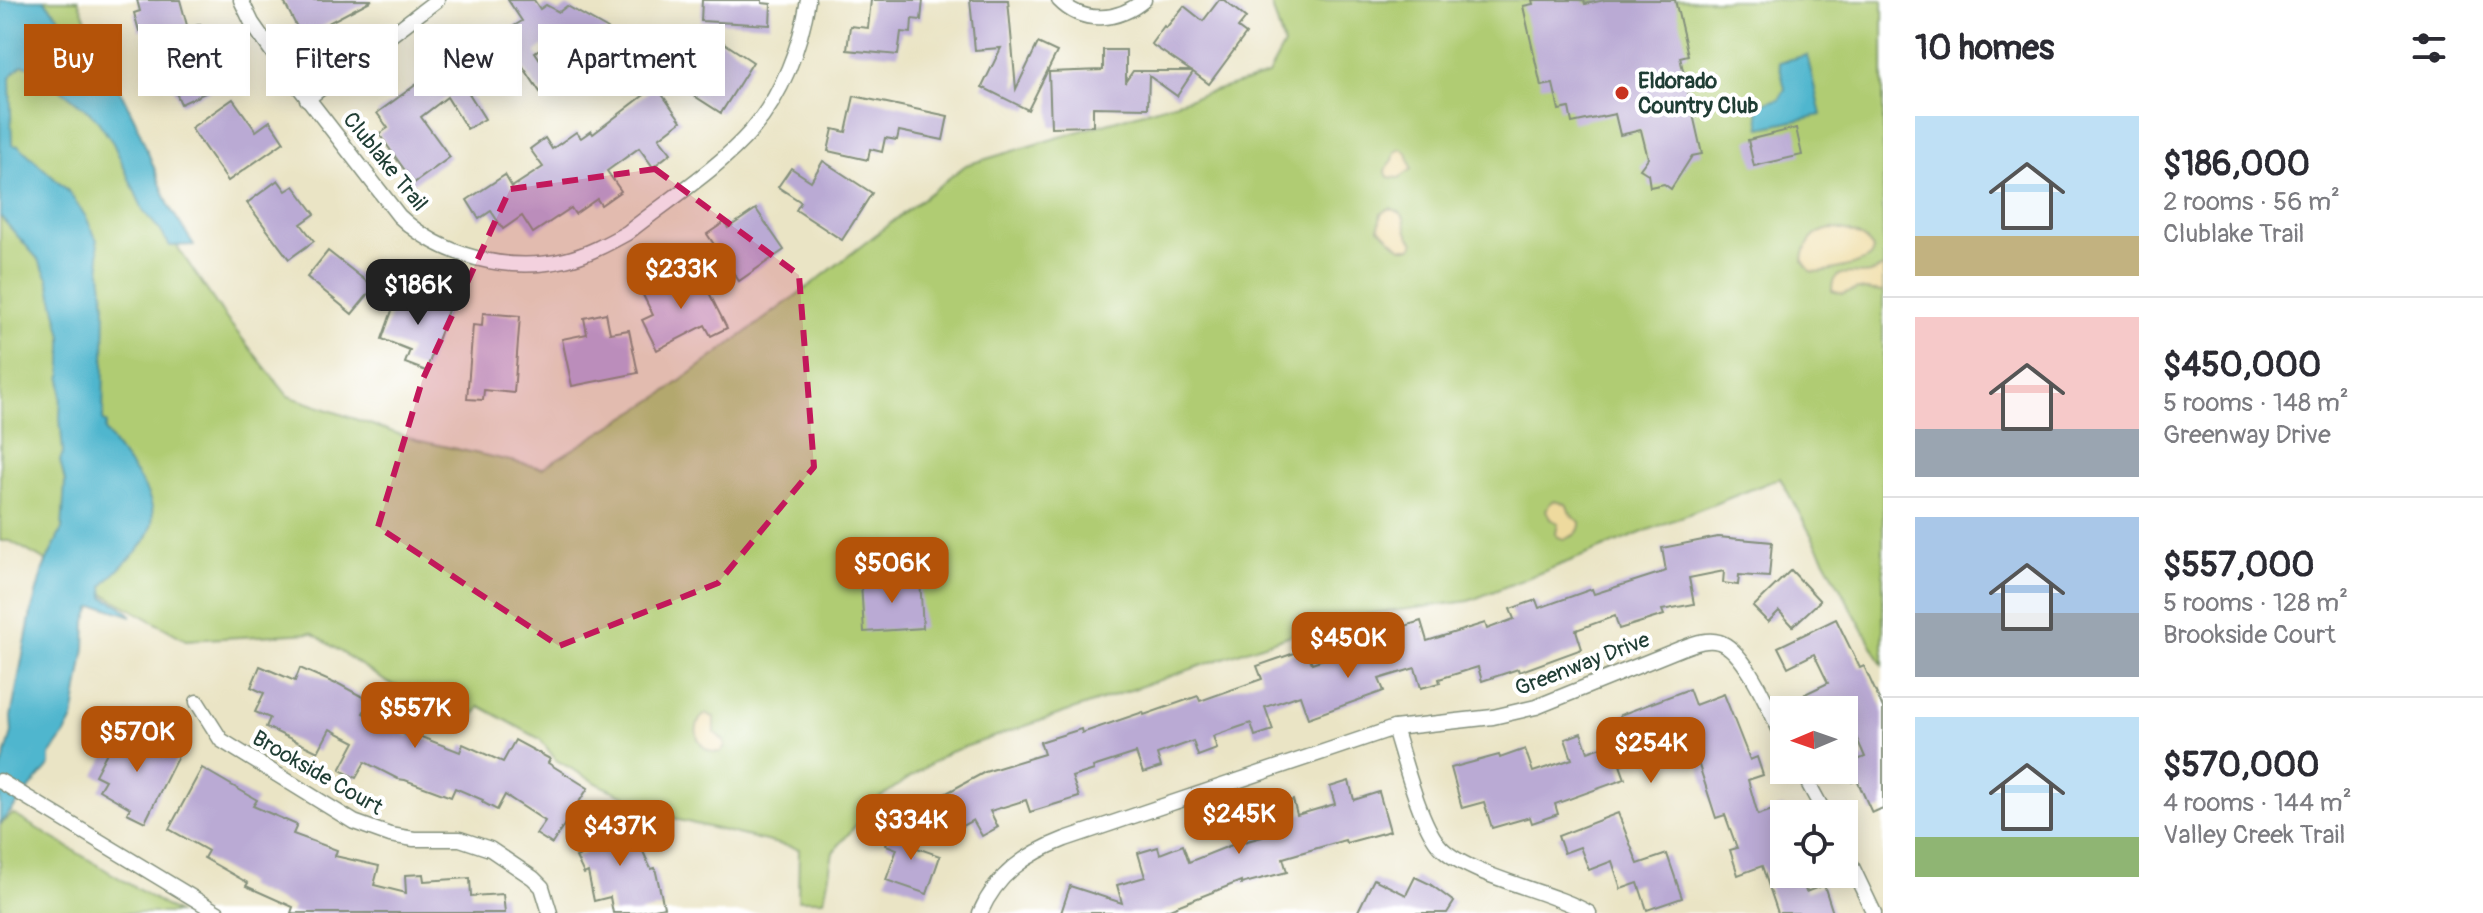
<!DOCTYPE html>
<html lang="en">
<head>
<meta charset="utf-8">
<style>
	body { margin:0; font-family:Pangolin,sans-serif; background:#f2f2f3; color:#2b2b33; height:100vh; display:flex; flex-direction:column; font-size:30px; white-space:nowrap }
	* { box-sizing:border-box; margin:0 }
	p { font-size:26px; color:#7c7c81 }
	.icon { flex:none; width:44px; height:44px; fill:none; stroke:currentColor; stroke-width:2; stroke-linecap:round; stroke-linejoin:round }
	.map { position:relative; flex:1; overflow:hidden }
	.details { display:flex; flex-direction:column; background:#fff; width:600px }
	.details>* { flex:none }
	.hud { position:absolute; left:24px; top:24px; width:760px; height:72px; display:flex; gap:16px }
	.needle { width:52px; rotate:268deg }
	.fabs { position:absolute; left:1770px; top:696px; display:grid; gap:16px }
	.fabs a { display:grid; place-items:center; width:88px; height:88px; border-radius:0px; background:#fff; box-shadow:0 4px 20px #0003; font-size:40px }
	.price { position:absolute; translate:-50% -68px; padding:0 18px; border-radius:16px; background:#b45309; color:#fff; font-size:26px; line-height:52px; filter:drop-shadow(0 2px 4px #0008) }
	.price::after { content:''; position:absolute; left:50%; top:48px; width:24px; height:18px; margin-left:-12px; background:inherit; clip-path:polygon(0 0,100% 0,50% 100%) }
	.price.on { background:#222; color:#fff }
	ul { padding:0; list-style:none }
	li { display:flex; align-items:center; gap:24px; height:200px; padding:0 32px }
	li+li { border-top:2px solid #e1e1e2 }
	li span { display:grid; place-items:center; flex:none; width:224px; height:160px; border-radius:0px; color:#555 }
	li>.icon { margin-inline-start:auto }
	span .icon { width:96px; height:96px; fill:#fffc; stroke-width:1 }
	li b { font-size:34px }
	h2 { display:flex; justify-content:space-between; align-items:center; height:96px; padding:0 32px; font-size:34px }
	.tag { padding:0 28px; border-radius:0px; background:#fff; box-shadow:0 4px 20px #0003; font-size:28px; line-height:72px }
	.tag.on { background:#b45309; color:#fff }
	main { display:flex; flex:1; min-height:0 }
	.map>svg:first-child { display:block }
	.green { fill:#b0cc73; stroke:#688454; stroke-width:2 }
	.sand { fill:#eeda9e; stroke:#868c69; stroke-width:2 }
	.water { fill:#50b6ce; stroke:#387a81; stroke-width:2 }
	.building { fill:#baaad4 }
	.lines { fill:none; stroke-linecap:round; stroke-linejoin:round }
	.street-casing { stroke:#84907c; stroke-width:17 }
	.street { stroke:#fff; stroke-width:14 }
	.marked { fill:#c2185b; fill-opacity:0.2; stroke:#c2185b; stroke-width:6; stroke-dasharray:16 10; stroke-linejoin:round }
	.poi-dot { fill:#c8321e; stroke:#fff; stroke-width:3 }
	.labels { text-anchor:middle; stroke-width:8; stroke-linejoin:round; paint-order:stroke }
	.poi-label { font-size:22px; font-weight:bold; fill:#1f3d34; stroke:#fff; text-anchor:start }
	.street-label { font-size:22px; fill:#1f3d34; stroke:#fff }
</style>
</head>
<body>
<main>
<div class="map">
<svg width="1883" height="913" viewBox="0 0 1883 913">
	<rect width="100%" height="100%" fill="#fff"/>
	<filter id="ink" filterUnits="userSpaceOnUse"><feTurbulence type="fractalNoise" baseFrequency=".0125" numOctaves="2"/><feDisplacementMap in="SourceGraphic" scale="16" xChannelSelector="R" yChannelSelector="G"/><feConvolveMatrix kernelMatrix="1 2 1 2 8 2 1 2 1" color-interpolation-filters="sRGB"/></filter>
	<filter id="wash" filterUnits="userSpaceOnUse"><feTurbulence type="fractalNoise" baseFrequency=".006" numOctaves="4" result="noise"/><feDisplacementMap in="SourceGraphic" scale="32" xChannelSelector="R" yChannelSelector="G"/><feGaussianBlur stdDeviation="1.8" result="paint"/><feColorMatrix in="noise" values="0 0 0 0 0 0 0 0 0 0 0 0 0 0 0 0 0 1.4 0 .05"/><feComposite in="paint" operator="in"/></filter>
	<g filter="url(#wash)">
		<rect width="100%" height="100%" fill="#eae4c5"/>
		<g class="green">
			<polygon points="0,0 78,0 172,239 225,317 288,396 416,440 542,468 660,396 821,277 966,165 1268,75 1284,45 1270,0 1883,0 1883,666 1780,478 1469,601 1340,618 947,753 879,798 833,852 824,900 798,900 799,849 679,820 604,787 556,760 540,739 480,706 474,716 388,683 312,633 186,640 10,541 0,541"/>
			<polygon points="13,814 177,913 0,913 0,825"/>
		</g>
		<g class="sand">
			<polygon points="1401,149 1407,153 1412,169 1399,178 1388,177 1385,170 1393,160 1395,152"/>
			<path d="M1390 208C1409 216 1402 217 1407 232 1408 236 1412 239 1414 243L1411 248H1401L1379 228 1381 213Z"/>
			<path d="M1831 229C1846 229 1865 235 1873 249L1871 257C1862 264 1821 274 1810 271L1803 261C1804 244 1814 232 1831 229Z"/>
			<path d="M1883 267V292L1857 289 1842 294 1832 291C1831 264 1857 277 1870 273 1875 272 1878 269 1883 267Z"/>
			<path d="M1554 501 1566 504 1573 517 1580 522C1581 533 1573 537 1564 539L1558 537 1556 534 1558 523 1550 519 1546 510 1550 503Z"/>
			<path d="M706 714 714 717V732L724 741 725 747 721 752C699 755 687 726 706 714Z"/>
		</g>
		<g class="water">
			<path d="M0 0H44L79 39 83 36 84 30 79 22H94L96 27 101 29 103 36 93 51V58L122 94 135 120 170 208 194 245 170 246 160 230 144 212 113 143 95 117 49 80C45 69 33 67 22 65L10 77 12 145 19 146 68 191 86 217 97 240 105 305 103 420 107 424 105 430C124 466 175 502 142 545 130 560 115 571 103 586L104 597 121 606 132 616 104 607H92L86 621 85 648 73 719 64 736 50 755V765L0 824V773L12 733 11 717 31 613 43 569 62 529 65 482 60 461 63 452 60 418 62 367V336L48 278 37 258 0 216Z"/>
			<polygon points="1807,55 1821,115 1761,128 1757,105 1779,99 1785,89 1779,62"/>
		</g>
		<g id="blocks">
			<g class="building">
				<polygon points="137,0 180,0 188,29 200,24 227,83 181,104 147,29 139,31 134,13 140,11"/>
				<polygon points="283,0 372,0 302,37"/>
				<polygon points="508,0 534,0 540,9 546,5 559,12 567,6 608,29 598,45 589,51 560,35 535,52 555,82 540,92 516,56 465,87 485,119 467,129 447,97 421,117 450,157 414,183 379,134 388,128 377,113 432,73 428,66 482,33 496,56 511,28 522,21"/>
				<polygon points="702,0 762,0 762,3 771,4 770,25 701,21"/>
				<polygon points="871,0 923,0 921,20 912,19 911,33 901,32 898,55 847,50 850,26 868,28"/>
				<polygon points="970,0 1008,0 1016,89 1038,43 1057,52 1028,110 982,87 1001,48 975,50"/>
				<polygon points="1219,0 1224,0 1246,18 1238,28 1246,34 1209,84 1193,72 1177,96 1149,76 1148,108 1093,107 1093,126 1051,127 1049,72 1103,70 1103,50 1126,50 1126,81 1133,71 1191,71 1151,44 1164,26 1166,28 1184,6 1203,21"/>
				<polygon points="1532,0 1584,0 1585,4 1605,0 1675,0 1688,55 1680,57 1702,154 1692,156 1671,189 1664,184 1650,187 1648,174 1640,169 1648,158 1641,130 1620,135 1615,114 1572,123 1569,108 1559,110 1553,84 1541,86 1523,6 1533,4"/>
				<polygon points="715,37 753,62 721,113 682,88"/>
				<polygon points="656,86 681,121 659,138 671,153 653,167 639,148 607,171 621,191 601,205 597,199 575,214 571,208 533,233 522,216 503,229 491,211 479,219 467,200 505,175 512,187 543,167 530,149 545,138 552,149 576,132 581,138 591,131 593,134"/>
				<polygon points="854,96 948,116 943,140 899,131 897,140 885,138 882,152 870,149 868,160 828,151 833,129 846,132"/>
				<polygon points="233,99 256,131 270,121 284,142 228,181 191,128"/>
				<polygon points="1796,128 1802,155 1754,166 1748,140"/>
				<polygon points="823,161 872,193 842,240 796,210 801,202 778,187 791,168 811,181"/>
				<polygon points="278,180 286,191 294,186 315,214 301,224 314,241 289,259 247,203"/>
				<polygon points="756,209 784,250 739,281 707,234 725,222 728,228"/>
				<polygon points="328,251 371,285 371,291 352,314 307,277"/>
				<polygon points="699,273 727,328 711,336 705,325 657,350 642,320 653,315 641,291 660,282 664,291"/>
				<polygon points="418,287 452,299 426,371 405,363 410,350 382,339 394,305 410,310"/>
				<polygon points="483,313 520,316 514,393 484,390 483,400 467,399 473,325 482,326"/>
				<polygon points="606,313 610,333 629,330 638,373 572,386 562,339 587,334 584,318"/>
				<polygon points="1718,537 1772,542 1769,577 1739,575 1738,585 1723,583 1724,571 1689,578 1694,604 1662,610 1664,615 1619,629 1615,616 1576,630 1582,649 1519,672 1518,669 1482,681 1478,667 1439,679 1440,683 1421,688 1415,668 1379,679 1384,691 1308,718 1300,695 1265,707 1273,730 1255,736 1251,723 1213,736 1217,749 1198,756 1193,741 1157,754 1161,767 1143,773 1136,753 1093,767 1094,770 1072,777 1079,797 1030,812 1026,800 990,811 998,827 982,836 973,820 947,834 930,802 985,772 1044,754 1040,742 1081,729 1082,733 1143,712 1144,715 1198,696 1200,701 1262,679 1257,666 1306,649 1312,663 1341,653 1337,643 1363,633 1365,638 1421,621 1427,641 1485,623 1487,629 1514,619 1510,609 1536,600 1539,608 1592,589 1594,594 1666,571 1662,548"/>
				<polygon points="1791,570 1820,601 1793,626 1779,611 1768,622 1753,607"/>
				<polygon points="920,579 923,628 864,632 861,582"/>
				<polygon points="1836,619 1860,668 1864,666 1883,708 1883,808 1872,813 1857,780 1852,782 1845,765 1865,757 1851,725 1844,728 1844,710 1832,710 1829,704 1813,710 1805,694 1828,683 1814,654 1788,667 1778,647"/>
				<polygon points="260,666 295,681 300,668 336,684 337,683 370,701 363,713 410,737 411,733 460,752 463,744 503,762 515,740 550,759 548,763 588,788 552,844 536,834 545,821 505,795 497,810 482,802 483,800 455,788 451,797 405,780 398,779 365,762 356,778 340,770 355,742 330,729 318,752 266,727 270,718 255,712 264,693 251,687"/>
				<polygon points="1689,689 1695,705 1724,694 1750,760 1757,757 1763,775 1748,780 1758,815 1784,806 1784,825 1772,829 1784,865 1784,874 1800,874 1806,892 1824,885 1833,913 1778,913 1762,866 1738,875 1730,850 1737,848 1725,815 1716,818 1695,753 1694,754 1688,739 1620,765 1625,779 1555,804 1558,814 1532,823 1530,817 1492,828 1484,802 1462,808 1451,768 1499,755 1500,758 1525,749 1533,772 1572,759 1565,739 1581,733 1588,752 1628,738 1620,715"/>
				<polygon points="141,731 157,739 156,742 179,754 145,822 127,813 130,808 99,790 105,780 95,775 112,743 129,752"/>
				<polygon points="202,768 257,800 253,806 297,825 293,834 337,850 335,856 379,866 374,885 406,893 405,875 423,874 424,881 470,878 471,896 503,894 505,913 291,913 293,907 246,886 248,883 204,858 208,851 169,829"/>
				<polygon points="1349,781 1354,800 1379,792 1390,831 1346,843 1345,840 1283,858 1287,872 1241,884 1241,881 1159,913 1061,913 1070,886 1122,903 1117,885 1145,877 1138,853 1158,847 1160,854 1183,845 1189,862 1229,846 1262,837 1258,822 1276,817 1273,806 1293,800 1297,815 1335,804 1330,787"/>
				<polygon points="625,812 651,869 655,868 664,907 636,913 613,913 610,897 594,901 588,872 584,874 576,857 592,850 584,831"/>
				<polygon points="1618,813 1638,864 1667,854 1682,898 1647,910 1638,883 1621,889 1612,861 1589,870 1580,847 1564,853 1558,836"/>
				<polygon points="892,827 921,837 917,848 940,856 927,894 886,880 897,849 886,845"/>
				<polygon points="1415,877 1430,884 1454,902 1447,913 1357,913 1374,879 1406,895"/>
			</g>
		</g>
	</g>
	<g filter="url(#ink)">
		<use href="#blocks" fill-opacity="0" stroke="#84907c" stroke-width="2"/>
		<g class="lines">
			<defs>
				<g id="street">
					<path d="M241 0 252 23 278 60 399 216C442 257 508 273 565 260 587 255 607 244 627 233 668 200 717 170 752 130 782 95 801 45 808 0"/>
					<path d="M1059 0C1083 25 1119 21 1144 0"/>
					<polyline points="307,99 437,0"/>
					<polyline points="197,702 221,740 354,822 390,835 414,839 460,839 490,849 533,878 542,887 550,913"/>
					<path d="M1394 728C1404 759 1419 820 1438 844 1462 875 1550 890 1589 913"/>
					<polyline points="1801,770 1825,814"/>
					<polyline points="0,781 218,913"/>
					<polyline points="1844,850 1874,913"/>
					<path d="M980 913C997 874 1026 854 1065 839L1394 728 1493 717 1536 707 1682 648C1693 644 1707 638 1719 642 1746 650 1771 714 1784 739"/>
				</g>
			</defs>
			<use href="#street" class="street-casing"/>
			<use href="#street" class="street"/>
		</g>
	</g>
	<path class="marked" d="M655 169 799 275 814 467 718 583 559 646 378 527 422 381 510 189Z"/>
	<circle class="poi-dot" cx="1622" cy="93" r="8"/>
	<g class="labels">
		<g class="poi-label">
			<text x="1638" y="88">Eldorado<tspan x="1638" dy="25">Country Club</tspan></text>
		</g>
		<g class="street-label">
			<text transform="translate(386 161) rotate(51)" y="8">Clublake Trail</text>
			<text transform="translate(1582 663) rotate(-21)" y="8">Greenway Drive</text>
			<text transform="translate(318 772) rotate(30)" y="8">Brookside Court</text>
		</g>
	</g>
</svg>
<div class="fabs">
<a><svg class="needle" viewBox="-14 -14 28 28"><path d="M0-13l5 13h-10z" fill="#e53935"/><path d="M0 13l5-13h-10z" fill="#7c7c81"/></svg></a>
<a><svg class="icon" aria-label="locate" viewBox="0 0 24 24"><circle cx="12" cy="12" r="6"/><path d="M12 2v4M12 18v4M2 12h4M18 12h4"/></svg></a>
</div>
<b class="price" style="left:681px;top:311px">$233K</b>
<b class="price on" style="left:418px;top:327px">$186K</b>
<b class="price" style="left:892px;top:605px">$506K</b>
<b class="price" style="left:1348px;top:680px">$450K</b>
<b class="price" style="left:415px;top:750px">$557K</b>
<b class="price" style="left:137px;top:774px">$570K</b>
<b class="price" style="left:1651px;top:785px">$254K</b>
<b class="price" style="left:1239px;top:856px">$245K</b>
<b class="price" style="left:911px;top:862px">$334K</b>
<b class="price" style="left:620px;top:868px">$437K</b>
<div class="hud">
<a class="tag on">Buy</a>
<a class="tag">Rent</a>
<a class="tag">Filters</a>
<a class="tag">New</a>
<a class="tag">Apartment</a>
</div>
</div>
<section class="details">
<h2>10 homes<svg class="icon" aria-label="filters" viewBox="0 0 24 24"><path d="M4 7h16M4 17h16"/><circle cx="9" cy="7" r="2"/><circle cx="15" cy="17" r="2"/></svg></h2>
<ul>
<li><span style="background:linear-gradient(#bfe0f5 75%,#c2b280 0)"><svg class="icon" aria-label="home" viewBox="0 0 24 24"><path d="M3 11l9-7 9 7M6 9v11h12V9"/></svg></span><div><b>$186,000</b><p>2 rooms · 56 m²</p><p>Clublake Trail</p></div></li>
<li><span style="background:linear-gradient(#f6c9c9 70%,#9aa5b1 0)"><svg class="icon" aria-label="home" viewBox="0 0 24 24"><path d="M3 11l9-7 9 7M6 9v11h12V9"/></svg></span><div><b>$450,000</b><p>5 rooms · 148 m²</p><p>Greenway Drive</p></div></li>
<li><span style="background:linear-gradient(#a9c7e8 60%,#9aa5b1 0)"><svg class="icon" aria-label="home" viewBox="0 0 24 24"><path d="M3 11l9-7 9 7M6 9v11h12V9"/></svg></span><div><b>$557,000</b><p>5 rooms · 128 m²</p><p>Brookside Court</p></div></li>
<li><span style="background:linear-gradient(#bfe0f5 75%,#8fb573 0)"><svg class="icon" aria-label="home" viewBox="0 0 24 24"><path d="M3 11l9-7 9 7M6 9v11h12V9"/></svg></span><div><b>$570,000</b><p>4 rooms · 144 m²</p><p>Valley Creek Trail</p></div></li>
</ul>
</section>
</main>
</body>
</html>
